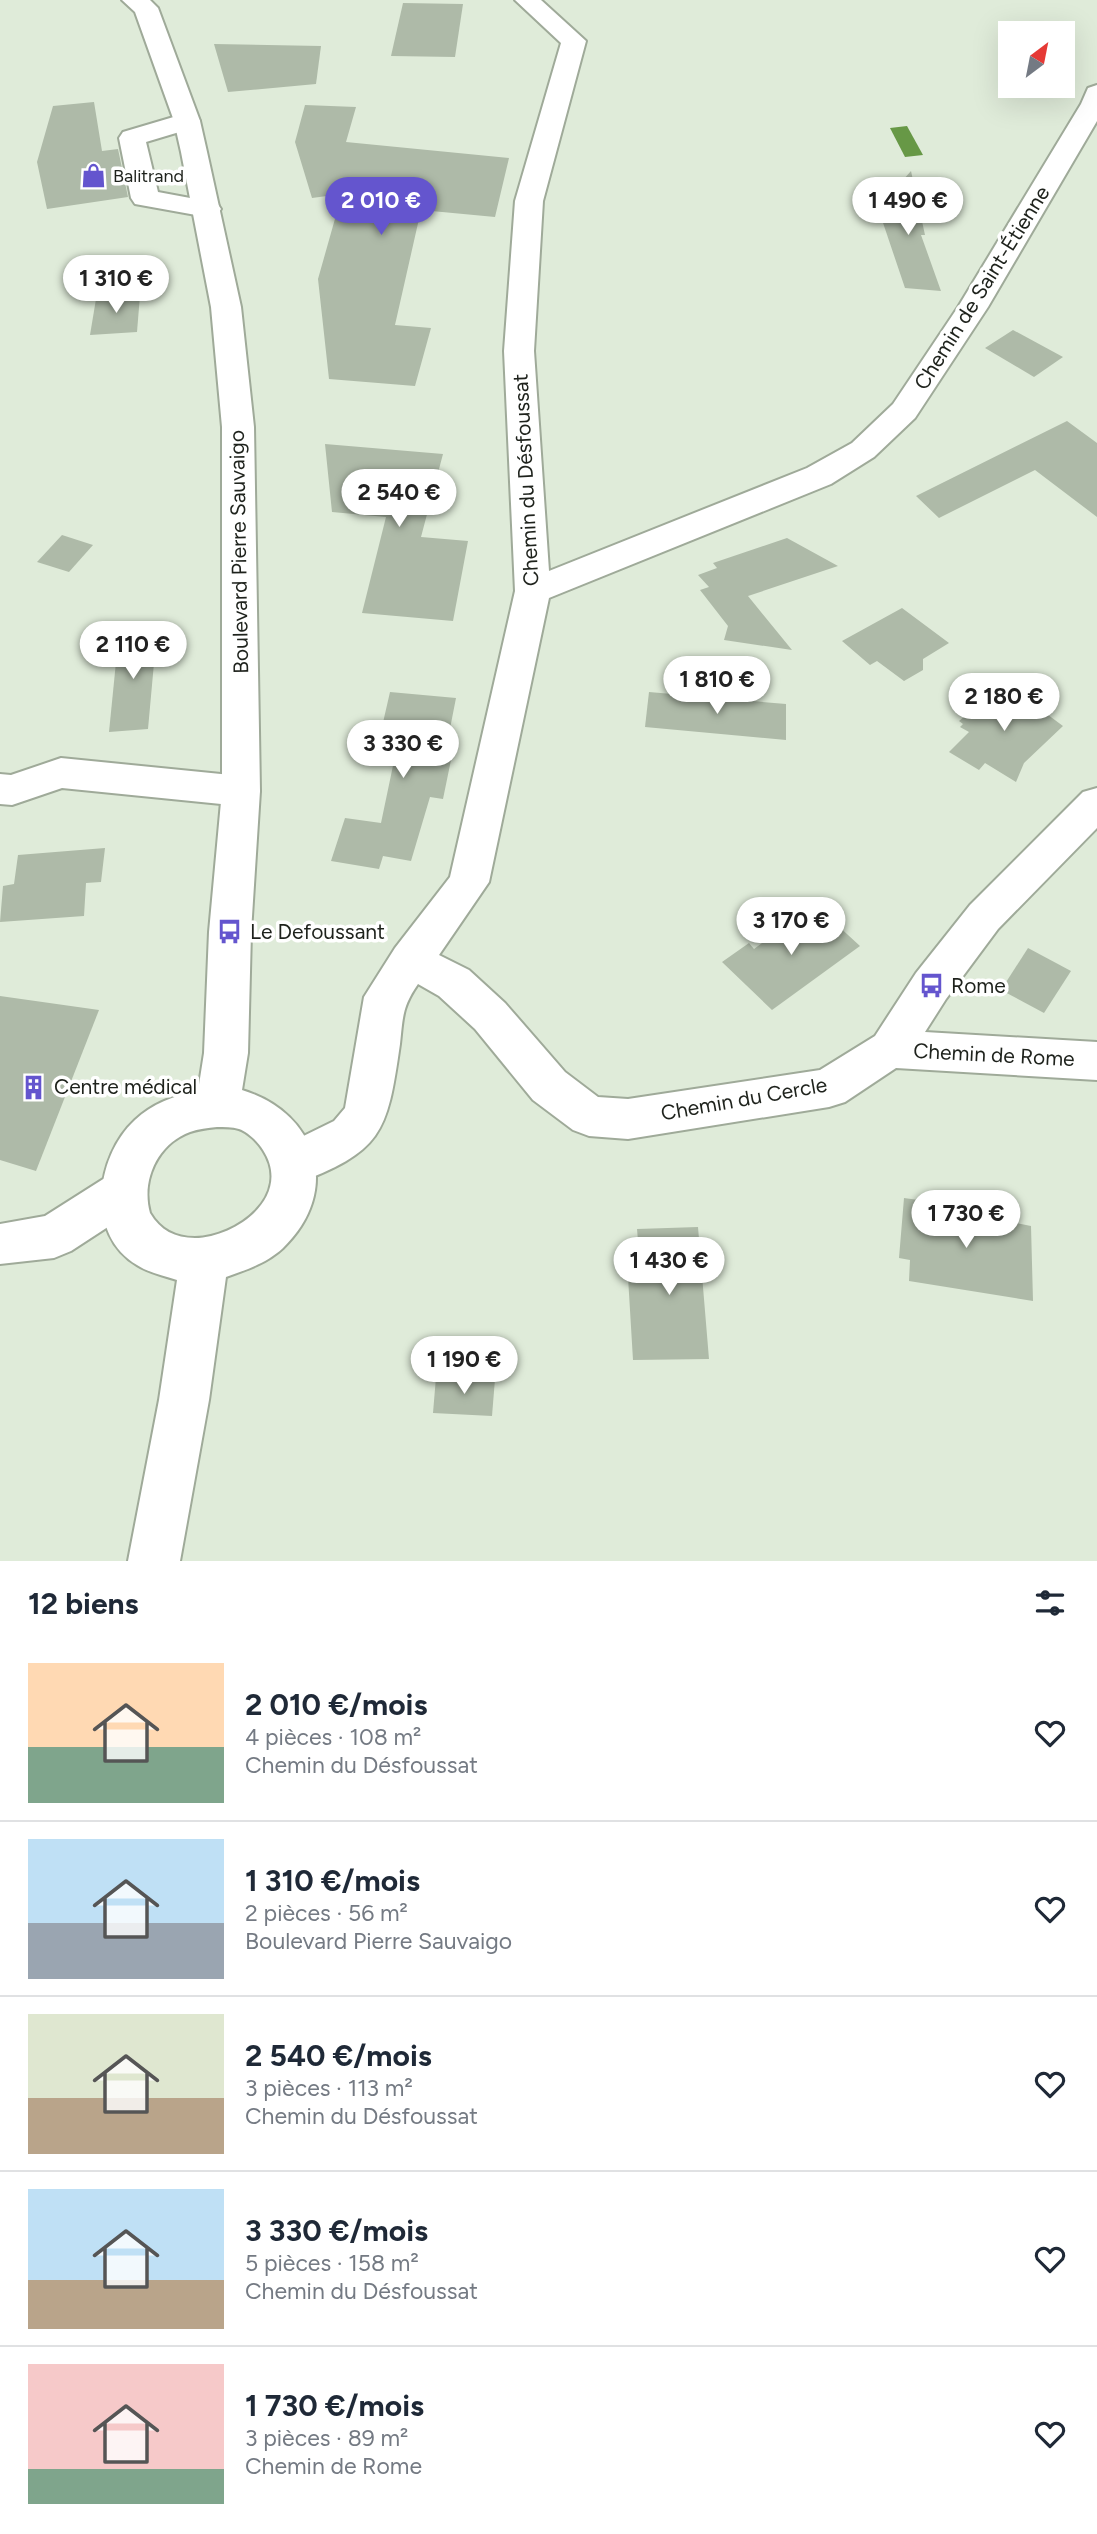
<!DOCTYPE html>
<html lang="fr">
<head>
<meta charset="utf-8">
<style>
	body { margin:0; font-family:Figtree,sans-serif; background:#f6f6f7; color:#1f2937; height:100vh; display:flex; flex-direction:column; font-size:26px; white-space:nowrap }
	* { box-sizing:border-box; margin:0 }
	p { font-size:23px; color:#747a83 }
	.icon { flex:none; width:38px; height:38px; fill:none; stroke:currentColor; stroke-width:2; stroke-linecap:round; stroke-linejoin:round }
	.map { position:relative; height:1561px; overflow:hidden }
	.details { display:flex; flex-direction:column; background:#fff; flex:1 }
	.details>* { flex:none }
	.needle { width:46px; rotate:32deg }
	.fabs { position:absolute; left:998px; top:21px; display:grid; gap:14px }
	.fabs a { display:grid; place-items:center; width:77px; height:77px; border-radius:0px; background:#fff; box-shadow:0 7px 28px #0002; font-size:35px }
	.price { position:absolute; translate:-50% -60px; padding:0 16px; border-radius:24px; background:#fff; color:#222; font-size:23px; line-height:46px; filter:drop-shadow(0 2px 4px #0008) }
	.price::after { content:''; position:absolute; left:50%; top:42px; width:21px; height:16px; margin-left:-10px; background:inherit; clip-path:polygon(0 0,100% 0,50% 100%) }
	.price.on { background:#6455ce; color:#fff }
	ul { padding:0; list-style:none }
	li { display:flex; align-items:center; gap:21px; height:175px; padding:0 28px }
	li+li { border-top:2px solid #e0e1e3 }
	li span { display:grid; place-items:center; flex:none; width:196px; height:140px; border-radius:0px; color:#555 }
	li>.icon { margin-inline-start:auto }
	span .icon { width:84px; height:84px; fill:#fffc; stroke-width:1 }
	li b { font-size:30px }
	h2 { display:flex; justify-content:space-between; align-items:center; height:84px; padding:0 28px; font-size:30px }
	.map>svg:first-child { display:block }
	.water { fill:#679846 }
	.building { fill:#aebaa8 }
	.lines { fill:none; stroke-linecap:round; stroke-linejoin:round }
	.minor-casing { stroke:#9faa99; stroke-width:4 }
	.major-casing { stroke:#9faa99; stroke-width:4 }
	.minor { fill:#fff; fill-rule:evenodd }
	.major { fill:#fff; fill-rule:evenodd }
	.labels { text-anchor:middle; stroke-width:7; stroke-linejoin:round; paint-order:stroke }
	.far-poi-label { font-size:18px; fill:#1e221c; stroke:#fff; text-anchor:start }
	.street-label { font-size:21px; fill:#1e221c; stroke:#fff }
	.poi-label { font-size:21px; fill:#1e221c; stroke:#fff; text-anchor:start }
</style>
</head>
<body>
<div class="map">
<svg width="1097" height="1561" viewBox="0 0 1097 1561">
	<rect width="100%" height="100%" fill="#dfebd9"/>
	<polygon class="water" points="907,126 923,155 905,157 890,128"/>
	<g class="building">
		<polygon points="403,3 463,4 455,57 391,56"/>
		<polygon points="214,44 321,46 316,84 228,92"/>
		<polygon points="94,102 102,151 118,149 128,197 47,209 37,162 53,106"/>
		<polygon points="305,105 356,107 346,142 509,158 495,217 421,210 395,325 431,328 415,386 329,379 318,279 342,194 312,198 295,142"/>
		<polygon points="911,171 925,235 921,235 941,291 905,288 878,208"/>
		<polygon points="140,295 137,332 90,335 96,299"/>
		<polygon points="1013,330 1063,357 1034,377 985,348"/>
		<polygon points="1067,421 1097,443 1097,517 1035,470 939,518 916,496"/>
		<polygon points="325,444 443,454 421,537 468,541 453,621 362,613 386,517 332,512"/>
		<polygon points="62,535 93,545 69,572 37,562"/>
		<polygon points="787,538 838,566 748,596 792,650 724,640 728,626 700,590 709,587 698,575 717,568 713,563"/>
		<polygon points="902,608 949,643 923,659 923,670 904,681 877,661 870,665 842,641"/>
		<polygon points="157,630 148,729 109,732 119,632"/>
		<polygon points="1005,683 1063,726 1024,763 1016,782 985,763 979,770 949,752 969,732 960,727 963,724 959,721"/>
		<polygon points="390,692 456,698 444,759 451,760 443,799 430,797 411,861 383,856 379,869 331,861 345,818 381,823 395,756 376,753"/>
		<polygon points="649,692 786,704 786,740 645,727"/>
		<polygon points="105,848 101,882 86,883 84,916 0,922 3,886 14,884 18,855"/>
		<polygon points="809,908 818,915 823,912 860,946 772,1010 722,962 749,943 754,949"/>
		<polygon points="1028,948 1071,971 1044,1013 1001,990"/>
		<polygon points="0,996 99,1010 36,1171 0,1160"/>
		<polygon points="904,1198 961,1206 960,1212 1031,1226 1033,1301 909,1281 910,1260 899,1258"/>
		<polygon points="698,1227 709,1359 633,1360 628,1277 641,1276 637,1229"/>
		<polygon points="436,1377 495,1379 492,1416 433,1413"/>
	</g>
	<g class="lines">
		<defs>
			<g id="minor">
				<path d="M515 0H541L586 41 543 201 534 351 549 571 807 468 852 443 893 404 958 307 1081 104 1088 88 1097 85V121L988 307 915 418 874 457 831 484 549 598 489 882 439 955 469 970 505 1003 565 1072 598 1097 628 1099 820 1070 875 1036 916 973 970 905 1083 792 1097 788V828L998 929 946 999 925 1032 1097 1042V1080L896 1068 845 1102 829 1107 628 1139 589 1136 573 1130 533 1100 475 1029 439 996 418 984C402 1007 403 1017 400 1044 387 1135 382 1151 293 1185L277 1179 270 1164 277 1149 334 1121 345 1108 364 997 395 948 450 877 515 591 504 351 515 201 561 43Z"/>
				<polygon points="187,113 196,115 200,121 196,127 146,142 158,192 217,203 221,209 217,215 207,217 135,204 131,198 119,138 123,132"/>
				<polygon points="61,758 241,776 255,780 260,791 255,802 241,806 62,788 12,805 0,804 0,774 11,775"/>
				<polygon points="124,1170 140,1176 147,1191 140,1206 71,1251 54,1258 0,1264 0,1224 45,1216 108,1176"/>
			</g>
			<path id="major" d="M122 0H150L158 8 200 121 207 152 241 307 254 427 260 791 251 932 248 1053 242 1090C318 1113 342 1191 283 1248 267 1263 246 1270 226 1277L209 1400 180 1561H128L159 1400 177 1280C165 1276 149 1273 137 1265 85 1234 96 1156 135 1120 152 1104 175 1095 198 1091L204 1053 209 932 222 791V427L211 307 181 152 174 121 135 12ZM217 1127C224 1127 232 1127 239 1129 248 1132 258 1142 263 1150 293 1196 237 1237 195 1238 175 1238 160 1230 150 1213 141 1181 157 1144 190 1132 198 1129 208 1128 217 1127Z"/>
		</defs>
		<use href="#minor" class="minor-casing"/>
		<use href="#major" class="major-casing"/>
		<use href="#minor" class="minor"/>
		<use href="#major" class="major"/>
	</g>
	<defs>
		<symbol id="shop-bare" viewBox="-9 -9 18 18"><path d="M-5-2.5h2.3a2.7 3.5 0 0 1 5.4 0H5L5.5 6h-11ZM-1.5-2.5h3a1.5 2.3 0 0 0-3 0Z" fill="#6455ce" stroke="#fff" stroke-width="2.5" paint-order="stroke"/></symbol>
		<symbol id="bus-bare" viewBox="-9 -9 18 18"><path d="M-5-6H5V4H4V6H2V4H-2V6H-4V4H-5ZM-3.5-4V0h7V-4ZM-3.5 1.2v1.5H-2V1.2ZM2 1.2v1.5H3.5V1.2Z" fill="#6455ce" stroke="#fff" stroke-width="2.5" paint-order="stroke"/></symbol>
		<symbol id="building-bare" viewBox="-9 -9 18 18"><path d="M-4-6H4V6H1V3H-1V6H-4ZM-2.5-4.3h1.7v1.8h-1.7ZM.8-4.3h1.7v1.8H.8ZM-2.5-1h1.7V.8h-1.7ZM.8-1h1.7V.8H.8Z" fill="#6455ce" stroke="#fff" stroke-width="2.5" paint-order="stroke"/></symbol>
	</defs>
	<g fill-rule="evenodd">
		<use href="#shop-bare" x="76" y="158" width="35" height="35"/>
		<use href="#bus-bare" x="212" y="914" width="35" height="35"/>
		<use href="#bus-bare" x="914" y="968" width="35" height="35"/>
		<use href="#building-bare" x="16" y="1070" width="35" height="35"/>
	</g>
	<g class="labels">
		<g class="far-poi-label">
			<text x="113" y="182">Balitrand</text>
		</g>
		<g class="street-label">
			<text transform="translate(982 288) rotate(-58)" y="7">Chemin de Saint-Étienne</text>
			<text transform="translate(526 480) rotate(-93)" y="7">Chemin du Désfoussat</text>
			<text transform="translate(239 552) rotate(-91)" y="7">Boulevard Pierre Sauvaigo</text>
			<text transform="translate(994 1055) rotate(3)" y="7">Chemin de Rome</text>
			<text transform="translate(744 1099) rotate(-10)" y="7">Chemin du Cercle</text>
		</g>
		<g class="poi-label">
			<text x="250" y="939">Le Defoussant</text>
			<text x="951" y="993">Rome</text>
			<text x="54" y="1094">Centre médical</text>
		</g>
	</g>
</svg>
<div class="fabs">
<a><svg class="needle" viewBox="-14 -14 28 28"><path d="M0-13l5 13h-10z" fill="#e53935"/><path d="M0 13l5-13h-10z" fill="#747a83"/></svg></a>
</div>
<b class="price on" style="left:381px;top:237px">2 010 €</b>
<b class="price" style="left:908px;top:237px">1 490 €</b>
<b class="price" style="left:116px;top:315px">1 310 €</b>
<b class="price" style="left:399px;top:529px">2 540 €</b>
<b class="price" style="left:133px;top:681px">2 110 €</b>
<b class="price" style="left:717px;top:716px">1 810 €</b>
<b class="price" style="left:1004px;top:733px">2 180 €</b>
<b class="price" style="left:403px;top:780px">3 330 €</b>
<b class="price" style="left:791px;top:957px">3 170 €</b>
<b class="price" style="left:966px;top:1250px">1 730 €</b>
<b class="price" style="left:669px;top:1297px">1 430 €</b>
<b class="price" style="left:464px;top:1396px">1 190 €</b>
</div>
<section class="details">
<h2>12 biens<svg class="icon" aria-label="filters" viewBox="0 0 24 24"><path d="M4 7h16M4 17h16"/><circle cx="9" cy="7" r="2"/><circle cx="15" cy="17" r="2"/></svg></h2>
<ul>
<li><span style="background:linear-gradient(#ffd9b3 60%,#7fa58c 0)"><svg class="icon" aria-label="home" viewBox="0 0 24 24"><path d="M3 11l9-7 9 7M6 9v11h12V9"/></svg></span><div><b>2 010 €/mois</b><p>4 pièces · 108 m²</p><p>Chemin du Désfoussat</p></div><svg class="icon" aria-label="heart" viewBox="0 0 24 24"><path d="M12 20l-8-8c-3-5 5-10 8-4 3-6 11-1 8 4z"/></svg></li>
<li><span style="background:linear-gradient(#bfe0f5 60%,#9aa5b1 0)"><svg class="icon" aria-label="home" viewBox="0 0 24 24"><path d="M3 11l9-7 9 7M6 9v11h12V9"/></svg></span><div><b>1 310 €/mois</b><p>2 pièces · 56 m²</p><p>Boulevard Pierre Sauvaigo</p></div><svg class="icon" aria-label="heart" viewBox="0 0 24 24"><path d="M12 20l-8-8c-3-5 5-10 8-4 3-6 11-1 8 4z"/></svg></li>
<li><span style="background:linear-gradient(#dfe7d0 60%,#b9a48a 0)"><svg class="icon" aria-label="home" viewBox="0 0 24 24"><path d="M3 11l9-7 9 7M6 9v11h12V9"/></svg></span><div><b>2 540 €/mois</b><p>3 pièces · 113 m²</p><p>Chemin du Désfoussat</p></div><svg class="icon" aria-label="heart" viewBox="0 0 24 24"><path d="M12 20l-8-8c-3-5 5-10 8-4 3-6 11-1 8 4z"/></svg></li>
<li><span style="background:linear-gradient(#bfe0f5 65%,#b9a48a 0)"><svg class="icon" aria-label="home" viewBox="0 0 24 24"><path d="M3 11l9-7 9 7M6 9v11h12V9"/></svg></span><div><b>3 330 €/mois</b><p>5 pièces · 158 m²</p><p>Chemin du Désfoussat</p></div><svg class="icon" aria-label="heart" viewBox="0 0 24 24"><path d="M12 20l-8-8c-3-5 5-10 8-4 3-6 11-1 8 4z"/></svg></li>
<li><span style="background:linear-gradient(#f6c9c9 75%,#7fa58c 0)"><svg class="icon" aria-label="home" viewBox="0 0 24 24"><path d="M3 11l9-7 9 7M6 9v11h12V9"/></svg></span><div><b>1 730 €/mois</b><p>3 pièces · 89 m²</p><p>Chemin de Rome</p></div><svg class="icon" aria-label="heart" viewBox="0 0 24 24"><path d="M12 20l-8-8c-3-5 5-10 8-4 3-6 11-1 8 4z"/></svg></li>
</ul>
</section>
</body>
</html>
